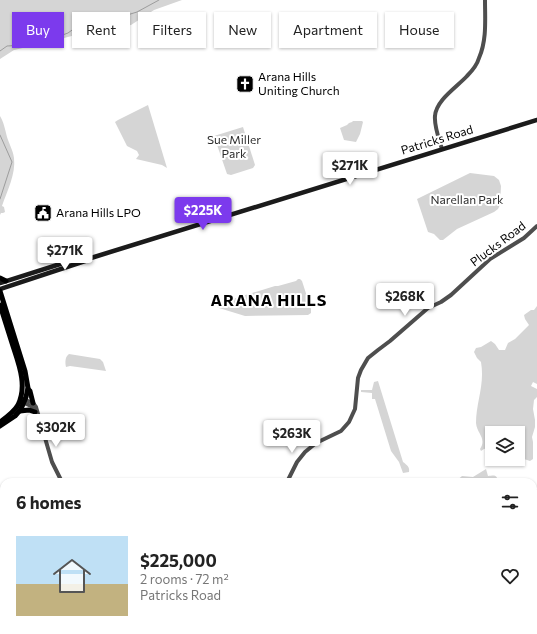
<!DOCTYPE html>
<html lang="en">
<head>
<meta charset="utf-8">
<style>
	body { margin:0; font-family:Commissioner,sans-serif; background:#f2f2f2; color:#222; height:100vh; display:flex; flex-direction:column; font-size:15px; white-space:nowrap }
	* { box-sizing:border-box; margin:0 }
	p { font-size:13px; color:#767676 }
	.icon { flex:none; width:22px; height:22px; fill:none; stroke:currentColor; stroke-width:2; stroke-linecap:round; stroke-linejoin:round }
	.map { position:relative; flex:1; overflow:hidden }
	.panel { position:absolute; left:0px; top:478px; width:537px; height:156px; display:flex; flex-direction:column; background:#fff; border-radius:12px 12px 0 0; box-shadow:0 1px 3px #0004 }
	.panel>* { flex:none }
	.guide { position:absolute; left:12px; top:12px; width:513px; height:36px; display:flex; gap:8px }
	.tools { position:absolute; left:485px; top:426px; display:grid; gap:8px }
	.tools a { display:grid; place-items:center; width:40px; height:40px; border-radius:0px; background:#fff; box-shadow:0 1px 3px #0004; font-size:20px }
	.price { position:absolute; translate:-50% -34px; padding:0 9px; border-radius:4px; background:#fff; color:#222; font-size:13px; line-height:26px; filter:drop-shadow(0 1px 2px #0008) }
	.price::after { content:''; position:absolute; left:50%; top:24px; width:12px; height:9px; margin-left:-6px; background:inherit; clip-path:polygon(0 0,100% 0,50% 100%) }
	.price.current { background:#7c3aed; color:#fff }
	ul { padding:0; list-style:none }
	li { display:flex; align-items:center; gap:12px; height:100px; padding:0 16px }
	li+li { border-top:1px solid #e0e0e0 }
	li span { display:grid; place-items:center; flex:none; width:112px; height:80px; border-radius:0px; color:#555 }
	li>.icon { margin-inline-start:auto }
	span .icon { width:48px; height:48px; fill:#fffc; stroke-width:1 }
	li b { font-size:17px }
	h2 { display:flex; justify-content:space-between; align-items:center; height:48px; padding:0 16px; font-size:17px }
	.chip { padding:0 14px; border-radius:0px; background:#fff; box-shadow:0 1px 3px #0004; font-size:14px; line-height:36px }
	.chip.current { background:#7c3aed; color:#fff }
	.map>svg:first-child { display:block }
	.green { fill:#d5d5d5 }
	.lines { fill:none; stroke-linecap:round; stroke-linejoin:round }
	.stream { stroke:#9c9c9c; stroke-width:1 }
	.tertiary { stroke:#4e4e4e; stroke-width:4 }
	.secondary { stroke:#1b1b1b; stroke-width:4.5 }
	.primary { stroke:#000; stroke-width:5 }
	.labels { text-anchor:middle; stroke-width:4; stroke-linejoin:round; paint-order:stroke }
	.poi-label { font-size:12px; fill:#000; stroke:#fff; text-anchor:start }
	.park-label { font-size:12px; fill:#2c2c2c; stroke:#fff }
	.street-label { font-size:12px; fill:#000; stroke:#fff }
	.district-label { font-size:16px; font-weight:bold; letter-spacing:1px; fill:#000; stroke:#fff }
</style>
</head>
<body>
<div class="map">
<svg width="537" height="634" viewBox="0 0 537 634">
	<rect width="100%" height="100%" fill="#fff"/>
	<g class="green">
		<polygon points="0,0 182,0 154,10 131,25 83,33 49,42 14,50 0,59"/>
		<polygon points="148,105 167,168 162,165 136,159 139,155 137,151 127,146 115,122 118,120"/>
		<path d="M0 116C4 123 5 129 7 137 9 144 13 150 14 158 16 174 7 191 2 206L4 207 5 212 3 213H1L0 215Z"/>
		<polygon points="353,121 362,121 363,122 360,134 356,142 344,140 340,128 347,125 349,123 352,122"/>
		<polygon points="243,127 255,165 253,168 231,175 227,174 214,136"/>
		<polygon points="470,173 494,176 499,180 501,186 500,205 498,209 494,212 457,229 443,240 440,240 434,234 428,232 417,199"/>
		<polygon points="298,279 300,279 302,281 311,309 311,313 308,315 245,316 219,308 217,307 217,305 220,303 275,286 278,286 296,281"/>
		<path d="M537 306V384L533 382 531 386 537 389V397L534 400 533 409 535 420V427L532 437 533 442V459L530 461 524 459 521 439H518V433H492V447L484 449 481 451 480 449C487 438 477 434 476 423 476 402 485 385 481 362L477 358 474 352 476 348 481 347 491 341 495 344 499 350H505L508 343 515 339 529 325 525 319 524 315 531 310H534Z"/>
		<path d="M69 354 100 359 103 362 106 371 70 366 66 367C65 362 65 357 69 354Z"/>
		<path d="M378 381 403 462C407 465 410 467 409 472L403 473 399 462 391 451 375 399H372V393L361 392V390H372L374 382Z"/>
		<path d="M486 469 488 476C496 475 496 475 499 482H455L462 476 473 477Z"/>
		<polygon points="4,630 71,630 72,634 4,634"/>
	</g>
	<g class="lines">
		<g class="stream">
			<polyline points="0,51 7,46 24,45 43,39 57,37 68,33 79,25 114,19 137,12 159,0"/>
			<polyline points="0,135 12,162 0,199"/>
			<polyline points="533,522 537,523"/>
			<polyline points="340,634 344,630"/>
		</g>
		<g class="tertiary">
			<path d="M442 149C439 139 434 126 435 116 436 100 457 87 467 76 472 71 477 65 479 58 487 40 485 19 485 0"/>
			<polyline points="23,399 33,403 36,407 52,462 62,482"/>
			<polyline points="22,402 31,406 35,412"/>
			<polyline points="287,482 297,462 305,452 316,443 341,431 349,422 355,409 358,378 361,370 368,358 378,350 390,341 428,308 441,302 451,295 490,259 524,238 537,226"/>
			<polyline points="533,493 537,491"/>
			<polyline points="533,566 537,566"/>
			<polyline points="0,583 4,581"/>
			<polyline points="143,630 145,634"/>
			<polyline points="384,634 389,630"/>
		</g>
		<g class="secondary">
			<polyline points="0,283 76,259 84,257 91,258"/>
			<polyline points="0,289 79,263 85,261 91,258 537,120"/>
		</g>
		<g class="primary">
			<polyline points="0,278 6,281"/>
			<polyline points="0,291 25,371 28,388 26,397 21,409 15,416 0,426"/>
			<path d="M0 305C4 318 8 330 12 343 18 362 28 385 18 405 14 412 7 417 0 422"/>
			<polyline points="28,389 30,391 33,403"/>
			<polyline points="20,411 29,410 35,412"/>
		</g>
	</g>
	<defs>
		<symbol id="church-square" viewBox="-11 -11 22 22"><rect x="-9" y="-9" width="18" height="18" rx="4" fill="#000" stroke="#fff"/><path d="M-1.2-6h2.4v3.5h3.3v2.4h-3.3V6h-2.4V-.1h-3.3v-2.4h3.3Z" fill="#fff"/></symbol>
		<symbol id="civic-square" viewBox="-11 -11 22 22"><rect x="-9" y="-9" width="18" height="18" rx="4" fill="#000" stroke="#fff"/><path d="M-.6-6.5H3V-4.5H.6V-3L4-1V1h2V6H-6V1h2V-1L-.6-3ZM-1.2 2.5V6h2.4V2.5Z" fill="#fff"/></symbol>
	</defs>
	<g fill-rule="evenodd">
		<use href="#church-square" x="235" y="74" width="20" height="20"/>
		<use href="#civic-square" x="33" y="203" width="20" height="20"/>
	</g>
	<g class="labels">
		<g class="poi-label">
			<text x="258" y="81">Arana Hills<tspan x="258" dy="14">Uniting Church</tspan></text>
			<text x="56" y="217">Arana Hills LPO</text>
		</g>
		<g class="park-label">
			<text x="234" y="144">Sue Miller<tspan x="234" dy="14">Park</tspan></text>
			<text x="467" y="204">Narellan Park</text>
		</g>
		<g class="street-label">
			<text transform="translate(437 140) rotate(-17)" y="4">Patricks Road</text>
			<text transform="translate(498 244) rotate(-37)" y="4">Plucks Road</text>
		</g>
		<g class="district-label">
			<text x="269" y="306">ARANA HILLS</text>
		</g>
	</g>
</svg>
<div class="tools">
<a><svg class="icon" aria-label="layers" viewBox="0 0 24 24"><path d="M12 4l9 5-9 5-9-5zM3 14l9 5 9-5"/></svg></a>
</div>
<b class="price" style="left:350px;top:186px">$271K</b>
<b class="price current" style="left:203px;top:231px">$225K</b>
<b class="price" style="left:65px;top:271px">$271K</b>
<b class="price" style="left:405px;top:317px">$268K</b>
<b class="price" style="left:56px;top:448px">$302K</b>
<b class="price" style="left:292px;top:454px">$263K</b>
<div class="guide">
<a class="chip current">Buy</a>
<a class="chip">Rent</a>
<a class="chip">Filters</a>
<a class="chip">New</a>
<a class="chip">Apartment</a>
<a class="chip">House</a>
</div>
<section class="panel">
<h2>6 homes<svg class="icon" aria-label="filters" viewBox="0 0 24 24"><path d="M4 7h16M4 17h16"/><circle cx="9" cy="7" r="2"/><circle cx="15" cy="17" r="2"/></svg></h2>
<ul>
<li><span style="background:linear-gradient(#bfe0f5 60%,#c2b280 0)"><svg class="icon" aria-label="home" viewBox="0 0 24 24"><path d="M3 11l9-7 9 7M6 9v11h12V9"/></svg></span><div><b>$225,000</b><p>2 rooms · 72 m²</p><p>Patricks Road</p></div><svg class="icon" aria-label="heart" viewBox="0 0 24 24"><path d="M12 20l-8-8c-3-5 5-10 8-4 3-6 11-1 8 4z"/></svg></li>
</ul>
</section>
</div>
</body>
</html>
